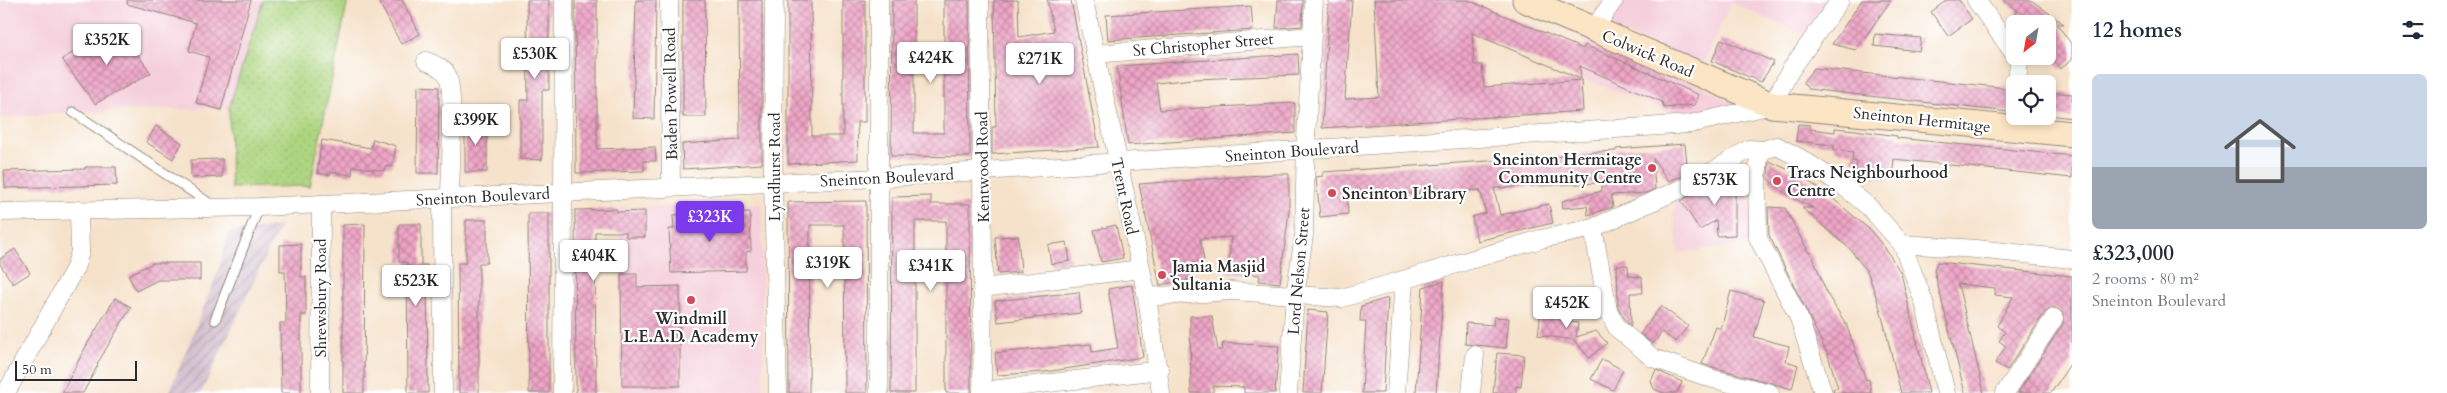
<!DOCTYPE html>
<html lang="en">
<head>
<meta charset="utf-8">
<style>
	body { margin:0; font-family:Cardo,serif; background:#f2f2f3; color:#1f2937; height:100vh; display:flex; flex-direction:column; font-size:19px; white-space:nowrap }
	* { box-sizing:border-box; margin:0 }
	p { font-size:16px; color:#747a83 }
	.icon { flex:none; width:28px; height:28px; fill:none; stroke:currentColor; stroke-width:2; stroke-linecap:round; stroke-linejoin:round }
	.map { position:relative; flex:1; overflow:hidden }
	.panel { display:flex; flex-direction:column; background:#fff; width:375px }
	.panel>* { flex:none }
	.needle { width:32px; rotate:211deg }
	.controls { position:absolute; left:2006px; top:15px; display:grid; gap:10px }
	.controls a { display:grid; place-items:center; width:50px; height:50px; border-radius:8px; background:#fff; box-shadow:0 2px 8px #0003; font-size:25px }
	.scale { position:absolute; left:15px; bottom:12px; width:122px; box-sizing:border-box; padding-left:5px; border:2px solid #2b2b2b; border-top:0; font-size:14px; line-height:18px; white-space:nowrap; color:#2b2b2b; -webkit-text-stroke:4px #fff; paint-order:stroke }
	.price { position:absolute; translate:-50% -42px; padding:0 11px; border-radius:5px; background:#fff; color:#222; font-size:16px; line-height:32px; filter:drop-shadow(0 1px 2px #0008) }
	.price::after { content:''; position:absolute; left:50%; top:30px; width:15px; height:11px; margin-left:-8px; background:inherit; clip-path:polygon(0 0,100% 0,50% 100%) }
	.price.active { background:#7c3aed; color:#fff }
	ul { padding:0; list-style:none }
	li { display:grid; align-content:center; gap:10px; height:265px; padding:0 20px }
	li span { display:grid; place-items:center; height:155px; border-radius:8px; color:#555 }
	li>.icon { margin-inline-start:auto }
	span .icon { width:90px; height:90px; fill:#fffc; stroke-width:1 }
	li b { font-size:21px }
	h2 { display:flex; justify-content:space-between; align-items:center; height:60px; padding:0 20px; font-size:21px }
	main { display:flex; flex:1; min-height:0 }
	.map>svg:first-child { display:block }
	.built { fill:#f5cfdb }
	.industrial { fill:url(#industrial-furrows) }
	.park { fill:url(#park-dots); stroke:#6c8056 }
	.building { fill:url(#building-cross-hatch) }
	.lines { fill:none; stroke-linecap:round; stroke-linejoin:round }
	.lane-casing { stroke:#90867a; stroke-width:11 }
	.street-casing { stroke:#90867a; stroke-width:19 }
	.secondary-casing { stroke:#90867a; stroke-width:27 }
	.lane { stroke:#fff; stroke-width:9 }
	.street { stroke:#fff; stroke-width:18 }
	.secondary { stroke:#fce5c4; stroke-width:25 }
	.poi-dot { fill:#d1495b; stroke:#fff; stroke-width:2 }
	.labels { text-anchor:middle; stroke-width:4.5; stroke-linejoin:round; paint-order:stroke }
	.street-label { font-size:16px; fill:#2b2b2b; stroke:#fff }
	.poi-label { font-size:16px; font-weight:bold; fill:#2b2b2b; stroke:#fff; text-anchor:start }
</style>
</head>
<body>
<main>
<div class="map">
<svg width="2072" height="393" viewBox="0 0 2072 393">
	<defs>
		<pattern id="industrial-furrows" width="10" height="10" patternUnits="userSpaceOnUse" patternTransform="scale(1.25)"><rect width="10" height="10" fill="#d1bdcc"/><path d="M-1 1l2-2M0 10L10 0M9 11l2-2" fill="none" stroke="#aa9aa6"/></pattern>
		<pattern id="park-dots" width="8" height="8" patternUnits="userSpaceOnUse" patternTransform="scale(1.25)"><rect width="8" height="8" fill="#aed681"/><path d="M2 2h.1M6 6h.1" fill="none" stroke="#96b870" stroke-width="1.8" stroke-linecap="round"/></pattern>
		<pattern id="building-cross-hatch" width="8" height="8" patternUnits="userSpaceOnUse" patternTransform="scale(1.25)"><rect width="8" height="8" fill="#efa6c7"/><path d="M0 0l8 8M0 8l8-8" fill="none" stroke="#c287a2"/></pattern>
	</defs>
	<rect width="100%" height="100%" fill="#fff"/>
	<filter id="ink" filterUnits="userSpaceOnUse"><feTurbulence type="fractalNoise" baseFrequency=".02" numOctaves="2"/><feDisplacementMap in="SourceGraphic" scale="10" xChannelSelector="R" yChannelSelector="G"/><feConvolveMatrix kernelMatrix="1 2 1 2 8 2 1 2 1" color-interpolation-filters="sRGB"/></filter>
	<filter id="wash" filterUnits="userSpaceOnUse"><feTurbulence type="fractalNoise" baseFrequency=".0096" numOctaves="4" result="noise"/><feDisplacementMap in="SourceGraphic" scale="20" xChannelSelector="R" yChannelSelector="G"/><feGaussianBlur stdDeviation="1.12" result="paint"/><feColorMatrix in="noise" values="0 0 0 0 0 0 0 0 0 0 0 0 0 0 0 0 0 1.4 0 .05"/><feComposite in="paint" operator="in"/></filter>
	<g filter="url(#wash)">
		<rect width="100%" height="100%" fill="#f6e2ca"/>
		<g class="built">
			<polygon points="0,0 263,0 229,108 73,112 0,118"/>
			<polygon points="1617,0 1827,0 1803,34 1731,3 1703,65 1601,24"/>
			<polygon points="1588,37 1736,102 1735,104 1689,118 1573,75"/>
			<polygon points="1752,156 1751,243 1679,253 1673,214 1677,195"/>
			<polygon points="762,204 763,393 620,393 620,207"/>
		</g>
		<polygon class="industrial" points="280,226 201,393 169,393 219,269 229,232"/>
		<polygon class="park" points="263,0 348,0 310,186 231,188 229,108"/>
		<g id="blocks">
			<g class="building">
				<polygon points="127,0 251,0 221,110 196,103 209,57 189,51 196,23 127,4"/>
				<polygon points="378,0 402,0 420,34 401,44"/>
				<polygon points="527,0 549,0 549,90 542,90 542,160 520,159 520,100 528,100"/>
				<polygon points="575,0 597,0 597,149 655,147 656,161 644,161 644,171 576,173"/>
				<polygon points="636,0 656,0 654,119 633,118"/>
				<polygon points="683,0 705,0 706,117 683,117"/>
				<polygon points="739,0 762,0 762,164 683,169 682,144 740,140"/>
				<polygon points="788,0 811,0 812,136 843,136 843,0 865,0 865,122 857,122 858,160 788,164"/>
				<polygon points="892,0 914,0 914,133 944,133 944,0 969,0 970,157 891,156"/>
				<polygon points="994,0 1018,0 1019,37 1054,31 1047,0 1071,0 1099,147 992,154 992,127 996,127"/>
				<polygon points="1278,0 1303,0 1302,26 1276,28"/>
				<polygon points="1329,0 1352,0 1345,99 1379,97 1374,0 1468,0 1583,49 1585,45 1613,57 1699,95 1695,105 1664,108 1662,102 1580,66 1581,79 1472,33 1474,65 1482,65 1484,87 1581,80 1583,111 1322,128"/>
				<polygon points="1862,0 1891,0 1856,50 1832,44"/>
				<polygon points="1947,0 1959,0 1972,19 1948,36 1931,12"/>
				<polygon points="2003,0 2031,0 2064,24 2057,24 2072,45 2072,60 2060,69 2048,52 2048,24 2030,24 2016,14 2018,11"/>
				<polygon points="1251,6 1253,30 1108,40 1106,15"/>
				<polygon points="118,27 151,73 95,104 62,59"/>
				<polygon points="1875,34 1921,38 1919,51 1874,46"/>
				<polygon points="1721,39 1774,62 1761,82 1712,61"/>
				<polygon points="1298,54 1299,75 1193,79 1156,83 1160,110 1295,103 1295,133 1128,145 1117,66"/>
				<polygon points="1814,68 2007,88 2011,93 2009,112 1808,89 1803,82"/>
				<polygon points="418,86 439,87 438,173 417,173"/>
				<polygon points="2048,92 2072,94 2072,118 2048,115"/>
				<rect x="465" y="120" width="22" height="52"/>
				<polygon points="1798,124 1810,125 1810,129 1835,132 1835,128 1855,130 1897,136 1897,138 2072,156 2072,178 1894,159 1892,179 1855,174 1857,162 1852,161 1853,152 1834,150 1834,145 1796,141"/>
				<polygon points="156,126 182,143 173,159 146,142"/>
				<polygon points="373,139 396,146 392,167 385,166 384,171 353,166 352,175 331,172 330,175 317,173 322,140 371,148"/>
				<polygon points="1685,144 1687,163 1682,163 1683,176 1668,181 1653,158 1655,189 1646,193 1611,195 1613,207 1588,215 1587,206 1563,208 1562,201 1602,191 1601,183 1494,188 1500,215 1549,204 1553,223 1477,241 1472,217 1486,213 1480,190 1374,195 1374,190 1347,192 1348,214 1320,217 1316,177 1323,176 1323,172 1549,157 1563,156 1563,154 1616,151 1616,149"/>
				<polygon points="222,159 222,177 191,178 191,160"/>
				<polygon points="1769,161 1798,174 1831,197 1869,229 1885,248 1901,273 1929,393 1901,393 1880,308 1868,273 1850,249 1802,208 1813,208 1783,192 1768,179"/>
				<polygon points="85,167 116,167 117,185 5,188 4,171 85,169"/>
				<polygon points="1274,174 1289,174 1289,211 1280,283 1259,281 1260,275 1228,272 1231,237 1200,239 1204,260 1188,264 1191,279 1160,285 1139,184"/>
				<polygon points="1727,175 1735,181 1735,235 1717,236 1716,220 1700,230 1681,201"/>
				<polygon points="931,196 931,204 970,204 971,393 946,393 946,221 915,221 915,393 891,393 892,197"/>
				<polygon points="866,201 867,393 845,393 844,225 810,225 809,393 789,393 788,202"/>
				<polygon points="1768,207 1785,208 1809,253 1811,252 1827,294 1846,324 1866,380 1869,379 1871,393 1834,393 1833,389 1838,388 1828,355 1769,235"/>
				<polygon points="617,209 617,212 645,211 645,237 626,237 626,232 595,232 596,393 576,393 575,210"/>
				<polygon points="750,212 751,251 746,252 746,271 671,273 669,229 674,229 673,215"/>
				<polygon points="528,213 549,213 549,393 529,393"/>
				<polygon points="466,220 487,220 487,263 479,263 479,393 459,393 458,263 466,263"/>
				<polygon points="365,224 364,393 343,393 343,225"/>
				<polygon points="399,224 421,224 421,265 427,265 428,393 408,393 407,262 399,262"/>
				<polygon points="1116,225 1123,258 1101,262 1094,230"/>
				<polygon points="1018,236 1021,272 998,274 995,237"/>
				<polygon points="1067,242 1070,261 1051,264 1048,245"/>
				<polygon points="301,244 301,277 306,277 306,315 301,315 301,393 281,393 280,323 286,323 285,271 280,271 280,245"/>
				<polygon points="15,249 30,273 13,284 0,264 0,259"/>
				<polygon points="1937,262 2072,276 2072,361 2051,393 2018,393 2063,324 2063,313 2054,307 2045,312 2007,370 1995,363 2006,346 1999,341 2005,332 1997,326 2013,297 1995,295 1995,288 1958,284 1984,393 1965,393 1934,270"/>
				<polygon points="153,263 200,263 200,280 158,280 136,291 128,275"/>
				<polygon points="1617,265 1628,265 1629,276 1642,277 1643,293 1630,293 1631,326 1626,321 1618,307"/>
				<polygon points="621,274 637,274 637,287 680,286 680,386 622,386"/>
				<polygon points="1444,281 1436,393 1416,393 1423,287"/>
				<polygon points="1132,285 1143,357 1045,372 997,375 995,353 1091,344 1092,352 1118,348 1108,289"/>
				<polygon points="1731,291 1764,300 1754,337 1789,346 1786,361 1798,365 1792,389 1702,364 1716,327 1721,329"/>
				<polygon points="1079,292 1081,313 998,322 995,301"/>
				<polygon points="115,298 131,307 97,364 98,365 83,393 62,393 85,348"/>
				<polygon points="1388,298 1383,393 1362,393 1366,321 1360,321 1361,306"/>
				<polygon points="1542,303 1572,308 1570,322 1578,323 1576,337 1596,331 1607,343 1589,358 1574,340 1538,335"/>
				<polygon points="1661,306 1688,326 1676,342 1662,332 1653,344 1640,334"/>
				<polygon points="1308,310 1328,312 1322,393 1303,393"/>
				<polygon points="1190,316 1212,316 1218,350 1222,350 1223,343 1279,346 1275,393 1244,393 1244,387 1213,386 1213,393 1191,393"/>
				<polygon points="1494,317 1509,318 1506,348 1465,344 1466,323 1493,325"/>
				<polygon points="1497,353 1524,355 1521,387 1516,386 1516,393 1493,393"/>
				<polygon points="1602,359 1623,370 1613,390 1591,379"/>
				<polygon points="1656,370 1682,382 1677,393 1663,393 1654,389 1651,381"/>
			</g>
		</g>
	</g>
	<g filter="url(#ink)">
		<use href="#blocks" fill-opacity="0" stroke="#90867a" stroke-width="1"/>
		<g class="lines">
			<defs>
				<g id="lane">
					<polyline points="73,112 212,205"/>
					<polyline points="215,320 259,207"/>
				</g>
				<g id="street">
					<polyline points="669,0 671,187"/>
					<polyline points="774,0 773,182 778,393"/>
					<polyline points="879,0 879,393"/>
					<polyline points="980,0 983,260 982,393"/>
					<polyline points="1084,0 1147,297 1161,393"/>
					<polyline points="1976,0 2015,55"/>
					<polyline points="1593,30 1614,0"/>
					<polyline points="1095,54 1311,36"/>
					<polyline points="2016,56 2019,61 2017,84"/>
					<path d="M426 61C434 64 441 67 446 73 456 85 450 177 450 197"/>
					<polyline points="1763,150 1759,157 1757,177 1758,238 1799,318 1823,393"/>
					<polyline points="442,198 443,393"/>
					<polyline points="0,212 259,207 878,178 1690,124 1772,105 1790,71 1840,0"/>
					<polyline points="1593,228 1608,310 1617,328 1653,358 1713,379 1770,393"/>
					<polyline points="1902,244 1976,249 2072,259"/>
					<polyline points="982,288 1141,269"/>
					<polyline points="1147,297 1231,291 1342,298 1541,239 1593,228 1694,183 1749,149 1763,150 1777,146 1800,158 1842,185 1869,207 1902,244 1924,302 1946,393"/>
					<polyline points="982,391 1160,370"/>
					<polyline points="6,393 75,268 80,252 79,210"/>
					<polyline points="320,393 321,204"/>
					<polyline points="562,393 564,0"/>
					<polyline points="1288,393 1295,296 1304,235 1306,138 1314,0"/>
					<polyline points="1396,393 1404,281"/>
					<polyline points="1471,393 1475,355"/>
					<polyline points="2005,393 2054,318"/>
				</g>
				<polyline id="secondary" points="1525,0 1772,105 2072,134"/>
			</defs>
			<use href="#lane" class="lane-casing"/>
			<use href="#street" class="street-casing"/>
			<use href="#secondary" class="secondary-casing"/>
			<use href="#lane" class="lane"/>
			<use href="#street" class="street"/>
			<use href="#secondary" class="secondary"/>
		</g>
	</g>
	<g class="poi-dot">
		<circle cx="1652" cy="168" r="5"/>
		<circle cx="1777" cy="181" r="5"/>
		<circle cx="1332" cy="193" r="5"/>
		<circle cx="1162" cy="275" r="5"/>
		<circle cx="691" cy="300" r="5"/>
	</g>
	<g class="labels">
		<g class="street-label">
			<text transform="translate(1203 44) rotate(-5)" y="6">St Christopher Street</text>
			<text transform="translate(1648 53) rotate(23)" y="6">Colwick Road</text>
			<text transform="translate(670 94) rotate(-91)" y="6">Baden Powell Road</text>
			<text transform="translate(1922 119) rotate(6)" y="6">Sneinton Hermitage</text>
			<text transform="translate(1292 151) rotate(-4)" y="6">Sneinton Boulevard</text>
			<text transform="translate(774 167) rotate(-90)" y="6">Lyndhurst Road</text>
			<text transform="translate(982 167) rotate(-91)" y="6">Kentwood Road</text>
			<text transform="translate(887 177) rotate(-3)" y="6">Sneinton Boulevard</text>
			<text transform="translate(483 196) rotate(-3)" y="6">Sneinton Boulevard</text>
			<text transform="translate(1125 196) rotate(78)" y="6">Trent Road</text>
			<text transform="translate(1298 271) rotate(-85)" y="6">Lord Nelson Street</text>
			<text transform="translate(320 298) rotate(-90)" y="6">Shrewsbury Road</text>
		</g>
		<g class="poi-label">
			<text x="1642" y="165" text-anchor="end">Sneinton Hermitage<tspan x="1642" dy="18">Community Centre</tspan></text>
			<text x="1787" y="178">Tracs Neighbourhood<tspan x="1787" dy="18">Centre</tspan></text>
			<text x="1342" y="199">Sneinton Library</text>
			<text x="1172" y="272">Jamia Masjid<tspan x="1172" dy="18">Sultania</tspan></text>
			<text x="691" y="324" text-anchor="middle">Windmill<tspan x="691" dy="18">L.E.A.D. Academy</tspan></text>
		</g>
	</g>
</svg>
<div class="controls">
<a><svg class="needle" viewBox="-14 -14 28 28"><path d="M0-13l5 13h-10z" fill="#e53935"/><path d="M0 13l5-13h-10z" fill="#747a83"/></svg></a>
<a><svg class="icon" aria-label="locate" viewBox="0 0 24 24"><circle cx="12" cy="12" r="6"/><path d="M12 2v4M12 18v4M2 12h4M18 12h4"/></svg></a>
</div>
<div class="scale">50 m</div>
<b class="price" style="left:107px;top:66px">£352K</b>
<b class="price" style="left:535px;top:80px">£530K</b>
<b class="price" style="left:931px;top:84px">£424K</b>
<b class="price" style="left:1040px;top:85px">£271K</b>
<b class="price" style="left:476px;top:146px">£399K</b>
<b class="price" style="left:1715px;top:206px">£573K</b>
<b class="price active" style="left:710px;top:243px">£323K</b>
<b class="price" style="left:594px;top:282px">£404K</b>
<b class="price" style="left:828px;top:289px">£319K</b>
<b class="price" style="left:931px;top:292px">£341K</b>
<b class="price" style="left:416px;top:307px">£523K</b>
<b class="price" style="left:1567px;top:329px">£452K</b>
</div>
<section class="panel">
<h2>12 homes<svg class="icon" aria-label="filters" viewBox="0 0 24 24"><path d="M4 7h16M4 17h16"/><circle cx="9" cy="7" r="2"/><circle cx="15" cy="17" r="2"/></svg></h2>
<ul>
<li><span style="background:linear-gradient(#c9d6e8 60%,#9aa5b1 0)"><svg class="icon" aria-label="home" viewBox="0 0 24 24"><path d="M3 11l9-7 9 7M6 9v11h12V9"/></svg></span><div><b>£323,000</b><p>2 rooms · 80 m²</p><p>Sneinton Boulevard</p></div></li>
</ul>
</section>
</main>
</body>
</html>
